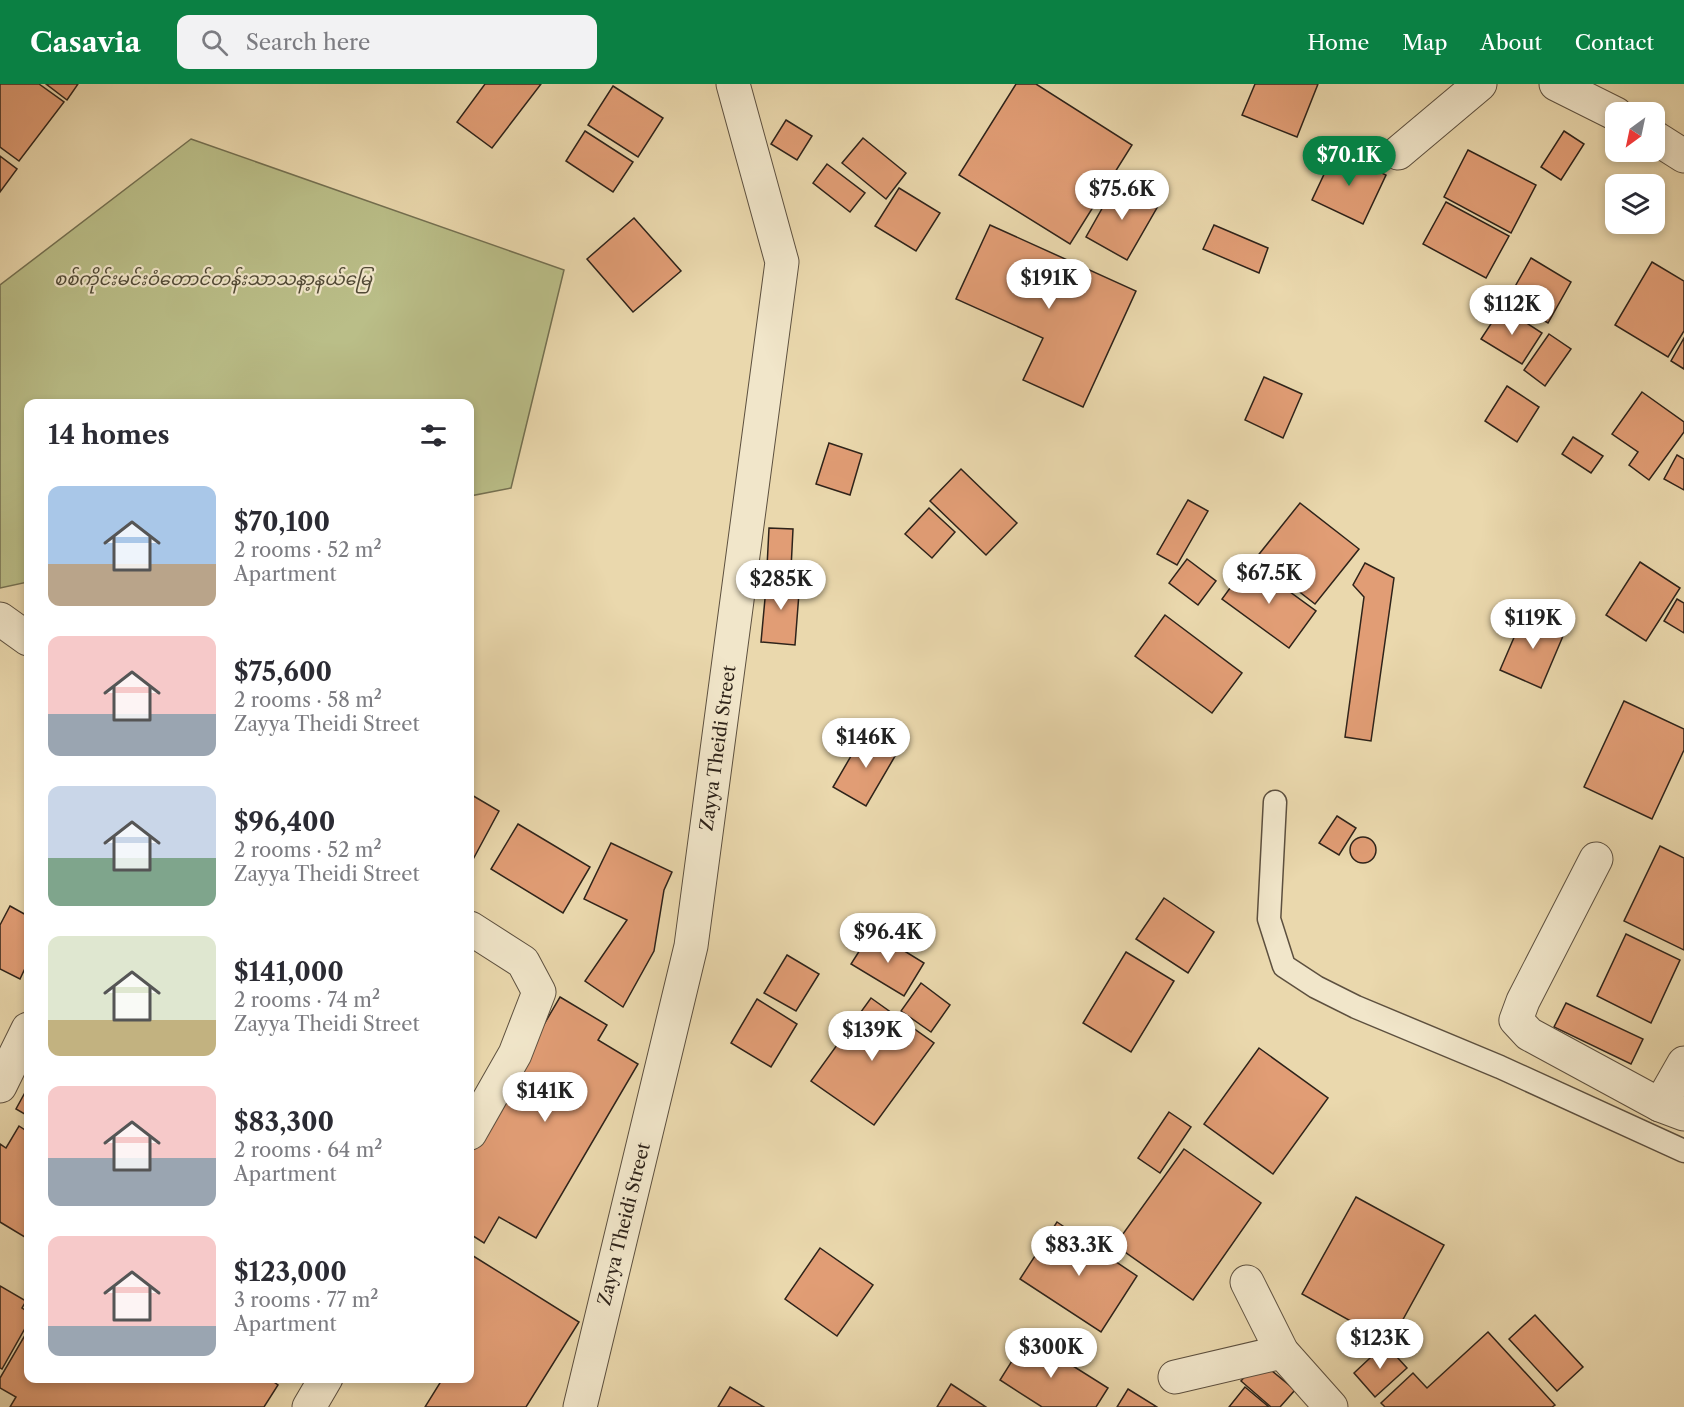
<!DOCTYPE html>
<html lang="en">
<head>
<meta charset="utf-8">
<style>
	body { margin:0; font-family:"Libre Caslon Text","Noto Sans Myanmar",serif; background:#f2f2f3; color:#2b2b33; height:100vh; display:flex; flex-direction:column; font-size:22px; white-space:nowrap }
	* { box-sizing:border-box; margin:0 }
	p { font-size:20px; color:#7c7c81 }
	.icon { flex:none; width:33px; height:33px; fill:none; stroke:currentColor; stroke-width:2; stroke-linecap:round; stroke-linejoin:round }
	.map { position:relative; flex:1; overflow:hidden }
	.drawer { position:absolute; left:24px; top:315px; width:450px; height:984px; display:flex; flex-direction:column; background:#fff; border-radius:12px; box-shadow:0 3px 9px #0003 }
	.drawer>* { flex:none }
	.needle { width:39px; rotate:213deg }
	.controls { position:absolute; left:1605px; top:18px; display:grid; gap:12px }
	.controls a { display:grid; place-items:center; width:60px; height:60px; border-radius:12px; background:#fff; box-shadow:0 3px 9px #0003; font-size:30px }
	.price { position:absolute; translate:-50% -51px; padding:0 14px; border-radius:21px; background:#fff; color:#222; font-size:20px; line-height:39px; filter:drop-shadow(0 2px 3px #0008) }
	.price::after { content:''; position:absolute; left:50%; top:36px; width:18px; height:14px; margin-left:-9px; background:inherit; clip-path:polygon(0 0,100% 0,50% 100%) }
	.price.active { background:#0b8043; color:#fff }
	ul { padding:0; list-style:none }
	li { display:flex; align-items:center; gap:18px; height:150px; padding:0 24px }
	li span { display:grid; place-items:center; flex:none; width:168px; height:120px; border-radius:12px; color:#555 }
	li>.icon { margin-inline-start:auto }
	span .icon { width:72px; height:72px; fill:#fffc; stroke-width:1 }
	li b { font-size:26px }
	h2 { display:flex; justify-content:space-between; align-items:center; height:72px; padding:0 24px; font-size:26px }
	header { display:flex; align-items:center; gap:36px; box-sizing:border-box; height:84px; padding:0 30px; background:#0b8043; color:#fff }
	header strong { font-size:28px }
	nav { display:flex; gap:33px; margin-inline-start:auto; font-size:21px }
	.search { width:420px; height:54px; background:#f2f2f3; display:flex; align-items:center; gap:15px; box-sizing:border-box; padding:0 21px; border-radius:12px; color:#7c7c81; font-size:22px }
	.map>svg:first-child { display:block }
	.green { fill:#babe88; stroke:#747051; stroke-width:1.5 }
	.building { fill:#e19d75; stroke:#2e231a; stroke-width:1.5 }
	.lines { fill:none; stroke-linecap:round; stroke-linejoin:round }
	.service-casing { stroke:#5d503f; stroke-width:25 }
	.minor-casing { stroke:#5d503f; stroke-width:35 }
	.service { stroke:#f1e6ca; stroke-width:22 }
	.minor { stroke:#f1e6ca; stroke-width:33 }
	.labels { text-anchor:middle; stroke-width:4.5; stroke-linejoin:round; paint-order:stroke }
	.park-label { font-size:18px; font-style:italic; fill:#514a36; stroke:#f1e6ca }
	.street-label { font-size:18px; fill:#2e231a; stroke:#f1e6ca }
</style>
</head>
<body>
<header>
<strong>Casavia</strong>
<div class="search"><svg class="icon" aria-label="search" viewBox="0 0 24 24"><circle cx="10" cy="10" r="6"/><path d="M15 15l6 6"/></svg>Search here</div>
<nav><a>Home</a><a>Map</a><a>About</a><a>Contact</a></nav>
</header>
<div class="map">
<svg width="1684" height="1323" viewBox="0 0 1684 1323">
	<rect width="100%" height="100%" fill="#ead8ad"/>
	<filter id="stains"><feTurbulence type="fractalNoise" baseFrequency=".00333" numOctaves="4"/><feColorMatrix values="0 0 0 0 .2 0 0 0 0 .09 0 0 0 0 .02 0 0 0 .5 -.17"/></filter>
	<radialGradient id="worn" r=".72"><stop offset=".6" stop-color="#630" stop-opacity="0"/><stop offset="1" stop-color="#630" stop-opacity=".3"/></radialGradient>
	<polygon class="green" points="191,55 564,186 511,404 470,412 470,320 28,320 28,498 0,504 0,201"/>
	<g class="building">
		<polygon points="0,0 39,0 64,18 19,77 0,63"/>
		<polygon points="46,0 78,0 67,16"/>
		<polygon points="485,0 541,0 492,64 457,38"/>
		<polygon points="1016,0 1036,0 1132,61 1070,160 959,91"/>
		<polygon points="1255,0 1318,0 1297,53 1242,31"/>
		<polygon points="613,2 663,34 638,73 588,41"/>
		<polygon points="786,36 812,52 797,76 771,60"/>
		<polygon points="585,47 633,78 613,108 566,77"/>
		<polygon points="1564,47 1584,60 1561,96 1541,83"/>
		<polygon points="863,54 906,89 886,115 842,79"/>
		<polygon points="1468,66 1536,101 1511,149 1444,113"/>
		<polygon points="1335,67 1386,91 1363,140 1312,116"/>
		<polygon points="0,72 17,85 0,108"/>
		<polygon points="827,80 865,109 850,128 813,99"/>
		<polygon points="1117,98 1158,122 1127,176 1086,153"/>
		<polygon points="899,104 940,129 916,167 875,142"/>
		<polygon points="1446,118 1509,152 1486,194 1423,160"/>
		<polygon points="634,134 681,187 633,228 587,175"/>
		<polygon points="990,141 1136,207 1083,323 1023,296 1043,254 956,215"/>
		<polygon points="1214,141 1268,164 1259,189 1203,165"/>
		<polygon points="1531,174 1571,198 1548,239 1508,215"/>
		<polygon points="1652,178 1684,197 1684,247 1668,273 1615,241"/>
		<polygon points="1502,223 1542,249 1522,280 1481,255"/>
		<polygon points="1549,250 1571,265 1545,302 1524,286"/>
		<polygon points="1684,254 1684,285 1671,277"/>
		<polygon points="1264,293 1302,310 1283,354 1245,336"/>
		<polygon points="1507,302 1539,323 1517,358 1485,337"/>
		<polygon points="1642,308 1684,338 1684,348 1649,396 1629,381 1638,368 1612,350"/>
		<polygon points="1573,353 1603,372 1591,389 1562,370"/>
		<polygon points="829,359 862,370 850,411 816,400"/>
		<polygon points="1677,371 1684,375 1684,406 1664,395"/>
		<polygon points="961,385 1017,439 986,471 930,417"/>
		<polygon points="1188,416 1208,427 1177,481 1157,470"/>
		<polygon points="1300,419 1359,465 1315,520 1256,474"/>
		<polygon points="929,424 955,448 932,474 905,450"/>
		<polygon points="769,444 793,445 791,485 767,483"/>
		<polygon points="1187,475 1216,497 1198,521 1169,499"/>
		<polygon points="1249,478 1316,527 1289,564 1222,515"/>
		<polygon points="1640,478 1680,504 1646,557 1606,531"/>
		<polygon points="1365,479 1394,494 1371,657 1345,653 1364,513 1353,501"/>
		<polygon points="767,493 800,496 795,561 761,558"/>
		<polygon points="1677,515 1684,519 1684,549 1664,537"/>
		<polygon points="1525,528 1566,545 1541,604 1500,586"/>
		<polygon points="1165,531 1242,589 1212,629 1135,572"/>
		<polygon points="1624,617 1684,645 1684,666 1652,735 1584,703"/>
		<polygon points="865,648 898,667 866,722 833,703"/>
		<polygon points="470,710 499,727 470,781"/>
		<polygon points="1337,732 1356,744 1339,771 1319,759"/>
		<polygon points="518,740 590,783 563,829 491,785"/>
		<circle cx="1363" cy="766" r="13"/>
		<polygon points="611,759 672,788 664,806 654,867 623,923 585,897 627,836 584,815"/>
		<polygon points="1660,762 1684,774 1684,866 1624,837"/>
		<polygon points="1164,814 1214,848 1188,889 1136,855"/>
		<polygon points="10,822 28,832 28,878 20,895 0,885 0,841"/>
		<polygon points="872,847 924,879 904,912 851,880"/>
		<polygon points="1626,850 1680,876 1651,939 1597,912"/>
		<polygon points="1126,868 1174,897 1131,968 1083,939"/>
		<polygon points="787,871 819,890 796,927 764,909"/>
		<polygon points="921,899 950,921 931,948 901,927"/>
		<polygon points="560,913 607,941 598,956 638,980 536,1154 499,1133 484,1159 470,1150 470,1067"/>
		<polygon points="871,914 934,959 874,1041 811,997"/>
		<polygon points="757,915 797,940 771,983 731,959"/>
		<polygon points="1566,919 1643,955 1631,980 1554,943"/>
		<polygon points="1259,964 1328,1014 1273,1090 1204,1040"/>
		<polygon points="28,1003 28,1032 16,1025"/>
		<polygon points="1169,1028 1191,1043 1160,1089 1138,1074"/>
		<polygon points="19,1042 28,1048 28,1155 0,1138 0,1060 6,1064"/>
		<polygon points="1184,1065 1261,1119 1193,1216 1115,1161"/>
		<polygon points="1356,1113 1444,1161 1390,1259 1302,1210"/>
		<polygon points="1057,1138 1137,1192 1101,1248 1020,1195"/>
		<polygon points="820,1164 873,1201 837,1252 785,1215"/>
		<polygon points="470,1170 579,1238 526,1323 425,1323 443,1294 470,1294"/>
		<polygon points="0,1202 26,1217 22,1224 28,1228 28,1239 2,1285 0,1284"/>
		<polygon points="1535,1231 1583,1283 1557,1307 1509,1255"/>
		<polygon points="28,1246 28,1294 268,1294 278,1301 264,1323 10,1323 16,1313 0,1304 0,1294"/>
		<polygon points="1488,1248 1555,1321 1552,1323 1385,1323 1381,1319 1413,1289 1427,1304"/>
		<polygon points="1027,1253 1108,1304 1096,1323 1042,1323 1000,1296"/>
		<polygon points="1385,1260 1407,1284 1375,1313 1354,1289"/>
		<polygon points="1259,1276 1295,1306 1280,1323 1271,1323 1241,1297"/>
		<polygon points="951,1300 986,1323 937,1323"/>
		<polygon points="730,1303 764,1323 718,1323"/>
		<polygon points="1245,1303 1269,1323 1229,1323"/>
		<polygon points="1128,1305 1157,1323 1117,1323"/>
	</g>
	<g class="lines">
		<defs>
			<polyline id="service" points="1275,718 1269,835 1284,882 1316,903 1356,923 1500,983 1684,1067"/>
			<g id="minor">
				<polyline points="1556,0 1616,30"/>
				<polyline points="1654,53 1684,72"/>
				<polyline points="1398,69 1480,0"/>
				<polyline points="0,535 28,555"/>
				<polyline points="1596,775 1523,917 1516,936 1529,950 1660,1021 1684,1030"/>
				<polyline points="470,844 523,878 539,908 515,970 470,1049"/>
				<polyline points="0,1002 28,945"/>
				<polyline points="1660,1021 1684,979"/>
				<polyline points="1247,1198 1282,1268 1331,1323"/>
				<polyline points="1175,1293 1282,1268"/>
				<polyline points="309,1323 326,1294"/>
				<polyline points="580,1323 691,862 782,178 733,0"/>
			</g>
		</defs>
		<use href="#service" class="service-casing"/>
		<use href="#minor" class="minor-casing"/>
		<use href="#service" class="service"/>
		<use href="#minor" class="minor"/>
	</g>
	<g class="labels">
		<g class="park-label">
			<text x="213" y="201">စစ်ကိုင်းမင်းဝံတောင်တန်းသာသနာ့နယ်မြေ</text>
		</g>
		<g class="street-label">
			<text transform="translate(718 664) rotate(-82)" y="6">Zayya Theidi Street</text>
			<text transform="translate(624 1140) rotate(-76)" y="6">Zayya Theidi Street</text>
		</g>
	</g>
	<rect width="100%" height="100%" filter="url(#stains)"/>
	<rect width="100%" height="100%" fill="url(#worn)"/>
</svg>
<div class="controls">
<a><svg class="needle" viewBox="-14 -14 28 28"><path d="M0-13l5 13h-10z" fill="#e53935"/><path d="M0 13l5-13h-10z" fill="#7c7c81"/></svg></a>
<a><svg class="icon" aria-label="layers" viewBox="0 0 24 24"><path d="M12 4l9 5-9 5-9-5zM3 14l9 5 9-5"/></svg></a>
</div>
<b class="price active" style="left:1349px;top:103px">$70.1K</b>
<b class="price" style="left:1122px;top:137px">$75.6K</b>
<b class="price" style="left:1049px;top:226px">$191K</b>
<b class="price" style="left:1512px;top:252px">$112K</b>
<b class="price" style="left:1269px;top:521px">$67.5K</b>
<b class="price" style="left:781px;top:527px">$285K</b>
<b class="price" style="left:1533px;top:566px">$119K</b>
<b class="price" style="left:866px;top:685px">$146K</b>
<b class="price" style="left:888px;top:880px">$96.4K</b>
<b class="price" style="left:872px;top:978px">$139K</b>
<b class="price" style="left:545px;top:1039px">$141K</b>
<b class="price" style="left:1079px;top:1193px">$83.3K</b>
<b class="price" style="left:1380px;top:1286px">$123K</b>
<b class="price" style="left:1051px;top:1295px">$300K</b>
<section class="drawer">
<h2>14 homes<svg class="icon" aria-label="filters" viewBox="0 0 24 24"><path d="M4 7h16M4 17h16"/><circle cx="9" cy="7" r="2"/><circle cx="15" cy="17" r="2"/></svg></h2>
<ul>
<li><span style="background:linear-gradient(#a9c7e8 65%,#b9a48a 0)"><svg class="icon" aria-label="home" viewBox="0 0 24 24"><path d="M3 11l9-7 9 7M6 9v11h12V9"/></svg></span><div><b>$70,100</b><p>2 rooms · 52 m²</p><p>Apartment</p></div></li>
<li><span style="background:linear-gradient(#f6c9c9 65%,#9aa5b1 0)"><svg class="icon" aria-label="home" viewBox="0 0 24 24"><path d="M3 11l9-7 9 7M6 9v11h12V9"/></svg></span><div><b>$75,600</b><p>2 rooms · 58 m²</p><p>Zayya Theidi Street</p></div></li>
<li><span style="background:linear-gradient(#c9d6e8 60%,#7fa58c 0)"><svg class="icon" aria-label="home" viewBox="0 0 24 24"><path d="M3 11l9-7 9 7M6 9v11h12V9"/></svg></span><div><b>$96,400</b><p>2 rooms · 52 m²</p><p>Zayya Theidi Street</p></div></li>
<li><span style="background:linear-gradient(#dfe7d0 70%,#c2b280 0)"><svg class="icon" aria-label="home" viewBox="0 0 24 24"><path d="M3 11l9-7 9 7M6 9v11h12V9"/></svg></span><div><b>$141,000</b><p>2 rooms · 74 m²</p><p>Zayya Theidi Street</p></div></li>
<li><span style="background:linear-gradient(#f6c9c9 60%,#9aa5b1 0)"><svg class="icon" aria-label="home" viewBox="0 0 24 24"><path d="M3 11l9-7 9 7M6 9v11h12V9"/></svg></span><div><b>$83,300</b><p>2 rooms · 64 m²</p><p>Apartment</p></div></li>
<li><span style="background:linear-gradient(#f6c9c9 75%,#9aa5b1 0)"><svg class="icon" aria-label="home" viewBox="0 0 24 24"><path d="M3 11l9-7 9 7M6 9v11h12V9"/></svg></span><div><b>$123,000</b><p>3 rooms · 77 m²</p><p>Apartment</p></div></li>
</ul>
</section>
</div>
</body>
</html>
